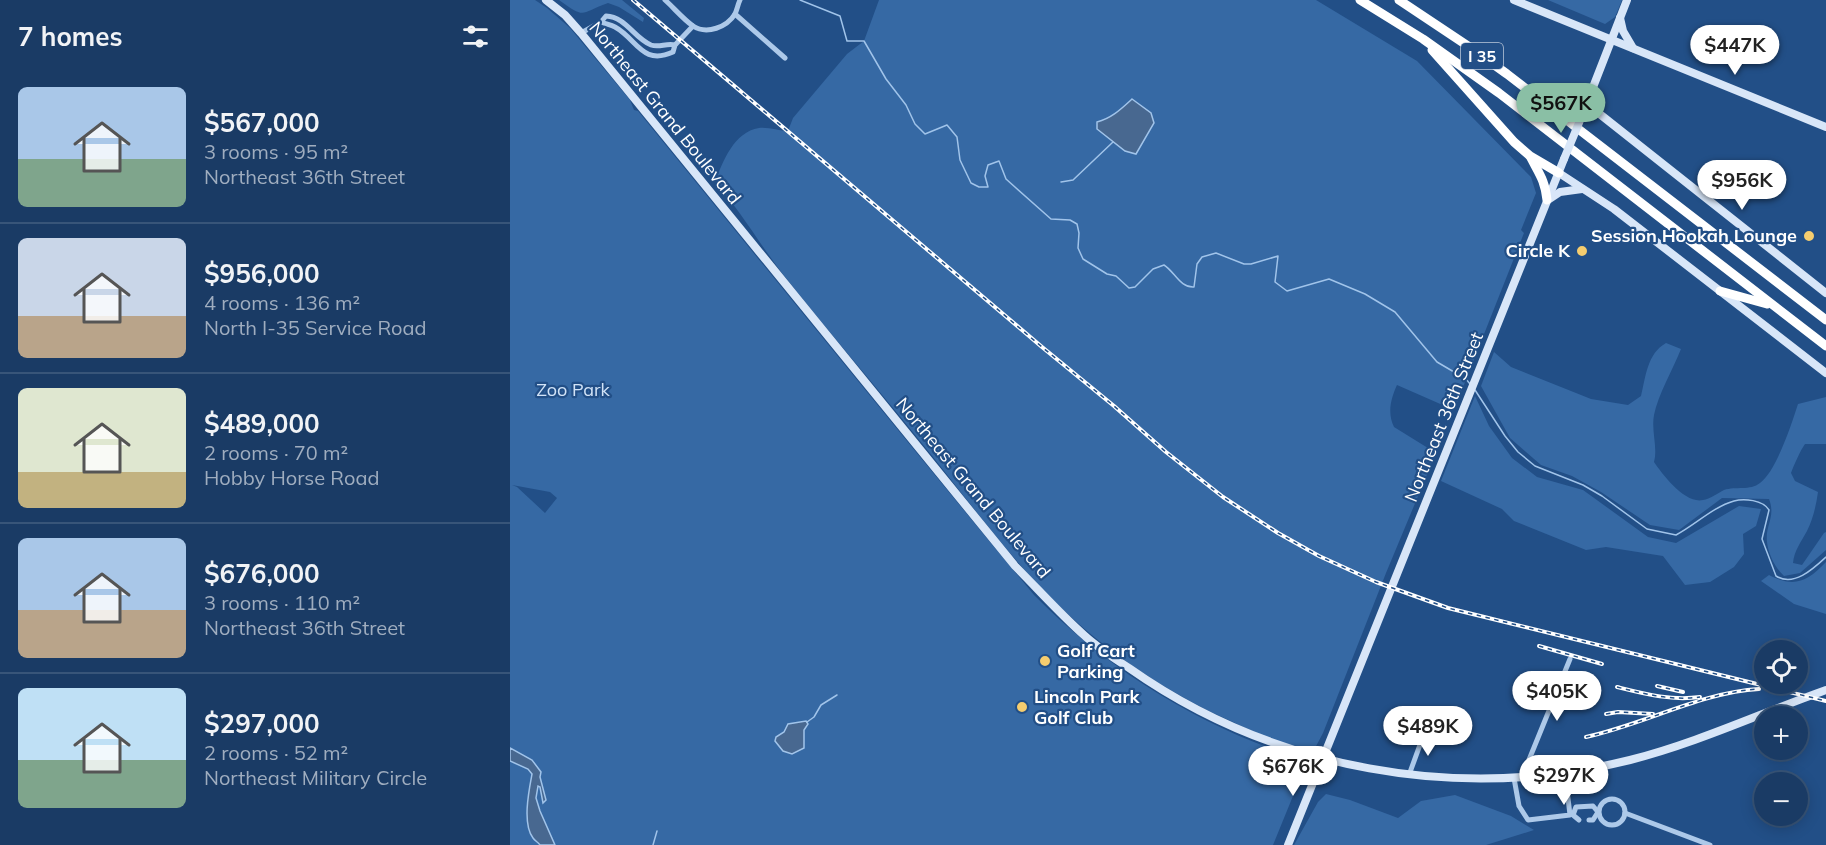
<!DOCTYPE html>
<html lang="en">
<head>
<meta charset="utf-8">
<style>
	body { margin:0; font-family:Mulish,sans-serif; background:#27466e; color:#f1f3f6; height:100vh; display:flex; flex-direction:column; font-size:22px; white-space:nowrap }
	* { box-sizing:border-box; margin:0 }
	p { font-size:20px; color:#9fadbf }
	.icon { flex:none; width:33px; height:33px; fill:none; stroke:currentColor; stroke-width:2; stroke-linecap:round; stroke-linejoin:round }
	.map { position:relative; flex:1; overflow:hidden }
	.sheet { display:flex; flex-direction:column; background:#1a3b65; width:510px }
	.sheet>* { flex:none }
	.tools { position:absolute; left:1244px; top:640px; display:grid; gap:12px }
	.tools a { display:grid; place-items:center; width:54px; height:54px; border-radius:50%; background:#1a3b65; box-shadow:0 3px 15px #0003,0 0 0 2px #385579; font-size:30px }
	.price { position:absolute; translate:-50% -51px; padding:0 14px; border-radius:21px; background:#fff; color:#222; font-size:20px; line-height:39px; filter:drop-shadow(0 2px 3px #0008) }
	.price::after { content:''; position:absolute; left:50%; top:36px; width:18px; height:14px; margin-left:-9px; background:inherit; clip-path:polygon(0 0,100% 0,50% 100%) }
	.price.current { background:#8abfa5; color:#111 }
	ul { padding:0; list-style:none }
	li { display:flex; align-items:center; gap:18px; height:150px; padding:0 18px }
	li+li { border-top:2px solid #385579 }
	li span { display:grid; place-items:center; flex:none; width:168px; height:120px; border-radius:9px; color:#555 }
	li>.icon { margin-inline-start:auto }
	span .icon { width:72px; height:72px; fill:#fffc; stroke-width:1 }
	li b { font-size:26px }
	h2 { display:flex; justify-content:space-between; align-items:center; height:72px; padding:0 18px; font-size:26px }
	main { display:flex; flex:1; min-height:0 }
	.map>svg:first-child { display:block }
	.green { fill:#3669a4; fill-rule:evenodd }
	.water { fill:#486890; stroke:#a1c4ea; stroke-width:1.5 }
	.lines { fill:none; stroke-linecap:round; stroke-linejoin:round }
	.stream { stroke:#a1c4ea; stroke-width:1.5 }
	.street { stroke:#adc9e9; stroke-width:5 }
	.secondary { stroke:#d8e6f8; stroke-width:8 }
	.highway { stroke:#fff; stroke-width:9 }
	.rail-casing { stroke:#fff; stroke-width:4 }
	.rail { stroke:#224f87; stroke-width:1.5; stroke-dasharray:4.5; stroke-linecap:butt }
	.secondary-bridge { stroke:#d8e6f8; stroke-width:8 }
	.poi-dot { fill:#f5cd6f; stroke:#224f87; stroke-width:2 }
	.labels { text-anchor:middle; stroke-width:4.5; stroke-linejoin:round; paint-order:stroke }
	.shield { fill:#224f87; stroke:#bdcadb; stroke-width:1.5 }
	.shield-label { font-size:16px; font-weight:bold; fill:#fff }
	.street-label { font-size:18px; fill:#fff; stroke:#224f87 }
	.poi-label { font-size:18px; font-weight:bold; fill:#fff; stroke:#224f87; text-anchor:end }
	.park-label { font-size:18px; fill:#d1e3f7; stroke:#224f87 }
</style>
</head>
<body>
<main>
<section class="sheet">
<h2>7 homes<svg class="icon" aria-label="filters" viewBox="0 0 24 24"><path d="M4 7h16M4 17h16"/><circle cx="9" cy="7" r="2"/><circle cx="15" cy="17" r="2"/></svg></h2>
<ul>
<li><span style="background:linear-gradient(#a9c7e8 60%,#7fa58c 0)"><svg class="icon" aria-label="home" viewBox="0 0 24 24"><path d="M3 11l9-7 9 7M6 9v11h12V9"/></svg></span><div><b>$567,000</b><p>3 rooms · 95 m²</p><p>Northeast 36th Street</p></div></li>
<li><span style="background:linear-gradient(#c9d6e8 65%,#b9a48a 0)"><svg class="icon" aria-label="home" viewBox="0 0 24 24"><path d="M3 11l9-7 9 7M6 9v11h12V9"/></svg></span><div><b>$956,000</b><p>4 rooms · 136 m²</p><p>North I-35 Service Road</p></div></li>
<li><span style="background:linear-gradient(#dfe7d0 70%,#c2b280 0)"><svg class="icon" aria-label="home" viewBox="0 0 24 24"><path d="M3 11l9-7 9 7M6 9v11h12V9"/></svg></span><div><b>$489,000</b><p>2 rooms · 70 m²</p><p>Hobby Horse Road</p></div></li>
<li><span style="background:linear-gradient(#a9c7e8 60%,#b9a48a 0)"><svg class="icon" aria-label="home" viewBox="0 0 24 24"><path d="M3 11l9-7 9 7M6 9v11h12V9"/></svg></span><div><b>$676,000</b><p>3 rooms · 110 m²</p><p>Northeast 36th Street</p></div></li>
<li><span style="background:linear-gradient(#bfe0f5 60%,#7fa58c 0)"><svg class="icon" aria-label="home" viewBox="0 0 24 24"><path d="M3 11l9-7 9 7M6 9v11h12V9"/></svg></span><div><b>$297,000</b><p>2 rooms · 52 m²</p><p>Northeast Military Circle</p></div></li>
</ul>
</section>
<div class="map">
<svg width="1316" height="845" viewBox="0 0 1316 845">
	<rect width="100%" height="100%" fill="#224f87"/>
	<g class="green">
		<path d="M0 0H25L37 8 60 28 120 100 124 110 128 111C260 273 391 435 524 595 599 671 692 728 794 760V769L763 845H0ZM2 485 40 492 47 498 35 513 7 487Z"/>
		<path d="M49 0H112L134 18 133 22 109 7 98 3C69 13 77 20 49 0Z"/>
		<path d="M369 0H806L907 61 1021 177 1026 193 1011 230 1014 233 944 410 887 385C881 398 877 413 884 427L926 453 876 573 813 733 804 750C779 748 746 733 723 722 652 691 585 644 531 588 488 542 450 490 410 441 365 385 317 330 272 273 249 243 230 210 205 182 213 161 224 132 249 128 258 127 270 131 278 131L283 118 337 54 354 41Z"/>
		<polygon points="1038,0 1112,0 1105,17 1095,24"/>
		<path d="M1156 343 1171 349C1163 369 1148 395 1144 415 1141 431 1148 447 1144 462 1153 475 1175 504 1193 500 1200 499 1208 493 1214 490 1226 486 1240 491 1250 483 1266 472 1282 423 1288 404L1316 397V444H1295C1290 451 1284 465 1281 473L1285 481 1308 492C1306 506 1303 519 1297 531 1291 542 1284 551 1283 563L1292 565 1314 533 1316 532V550L1290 573 1274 576C1265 568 1258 553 1257 542 1255 525 1266 517 1259 499L1212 498 1169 530 1140 525 1091 492 1062 476 1031 465 1000 438 971 386 984 352 1001 367 1081 399 1118 405 1131 396C1136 376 1137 354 1156 343Z"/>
		<polygon points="965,396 979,426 1002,458 1027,477 1073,490 1138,537 1166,543 1229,506 1251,509 1246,526 1233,534 1234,554 1224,567 1200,582 1175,585 1153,556 1096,547 1076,550 1004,521 992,509 931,481"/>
		<path d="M1316 562V614L1284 604 1251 581 1259 575C1284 588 1297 582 1316 562Z"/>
		<polygon points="816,794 840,800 888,818 911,801 945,795 1001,816 1024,830 976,845 784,845 808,802"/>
	</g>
	<g class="water">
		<path d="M622 99 641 113 644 123 626 154 615 151 587 129V122C602 118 611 109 622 99Z"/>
		<polygon points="296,721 298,724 294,730 294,748 282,754 273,751 265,741 266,737 274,732 278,724"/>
		<path d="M0 748 22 760 31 772 30 777 36 800 33 803 30 787 28 786 26 798 30 811 45 845H30C28 842 25 841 23 838 12 824 19 790 22 774L18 769 0 761Z"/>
	</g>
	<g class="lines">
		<g class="stream">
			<path d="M290 0 330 16 337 41H354L376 79 396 105 405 124 415 134 437 125 447 137 450 160 461 183 469 187H478L475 176 478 165 489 161 496 179 541 219 560 220 567 224 569 233 568 248 573 259 597 274 606 276 619 288 625 287 643 269 654 265C665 272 670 288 684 287L687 264 692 257 706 253 734 264H741L768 256 765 282 777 291 819 279 855 294 885 312 927 362 956 379 960 384"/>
			<polyline points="551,182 563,180 603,142"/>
			<path d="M965 390 995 436 1008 452 1025 466 1073 485 1092 496 1137 529 1166 535C1185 525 1203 507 1224 501 1234 498 1253 500 1259 510L1252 539 1266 576C1284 587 1303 569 1316 557"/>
			<polyline points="297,722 304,717 311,705 327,695"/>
			<polyline points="143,845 147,831"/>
		</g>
		<g class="street">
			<path d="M155 0C164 8 173 19 183 26 197 35 217 27 225 14 227 10 228 4 230 0"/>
			<polyline points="225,14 275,58"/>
			<path d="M91 22C96 24 101 25 105 27 127 39 132 66 163 52L165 45 183 26"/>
			<path d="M71 33 91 22 96 16C116 17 124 38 141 45 149 48 156 43 165 45"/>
			<polyline points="899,775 915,731"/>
			<polyline points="1012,777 1060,659"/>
			<polyline points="1004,778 1009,806 1018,820 1060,815 1055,773"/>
			<circle cx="1102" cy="812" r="13"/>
			<polyline points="1115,813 1200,845"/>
			<polyline points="1069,820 1063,815 1066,807 1083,806 1088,812 1083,820 1079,820"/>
		</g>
		<g class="secondary">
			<path d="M36 0 55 15 71 33 505 566C528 589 550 614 575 636 588 648 604 658 619 668 764 770 948 803 1120 760 1187 743 1251 713 1316 690"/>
			<polyline points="1004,0 1316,127"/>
			<polyline points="1110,18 1113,31 1123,48"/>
			<polyline points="1077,104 1316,293"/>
			<polyline points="1071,118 1117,0"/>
			<polyline points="1049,173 1104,209 1316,373"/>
			<polyline points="1038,200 1050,192 1072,189"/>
			<polyline points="778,845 1054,159"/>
		</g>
		<g class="highway">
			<polyline points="850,0 913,39 989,93 1316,346"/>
			<polyline points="889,0 958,46 997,74 1316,320"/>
			<polyline points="922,50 1004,142 1020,156 1049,173"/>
			<path d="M1021 158C1030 175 1035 181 1037 200"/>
			<polyline points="1210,291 1257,304"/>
		</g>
		<defs>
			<g id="rail">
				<polyline points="123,0 532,347 604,406 656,452 713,497 768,533 809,556 866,582 938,608 1316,701"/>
				<polyline points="1029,646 1092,664"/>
				<polyline points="1147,686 1173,692"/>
				<path d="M1107 687C1135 694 1161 701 1190 697"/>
				<polyline points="1096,714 1108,712 1143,714"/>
				<path d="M1076 737C1133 725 1192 692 1249 689"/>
			</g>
		</defs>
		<use href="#rail" class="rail-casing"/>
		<use href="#rail" class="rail"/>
		<polyline class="secondary-bridge" points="1054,159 1071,118"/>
	</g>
	<g class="poi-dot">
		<circle cx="1299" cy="236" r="6"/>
		<circle cx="1072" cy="251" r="6"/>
		<circle cx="535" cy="661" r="6"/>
		<circle cx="512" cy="707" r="6"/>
	</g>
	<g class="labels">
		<rect class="shield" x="951" y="43" width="42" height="26" rx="4.5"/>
		<g class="shield-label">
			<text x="972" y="62">I 35</text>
		</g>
		<g class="street-label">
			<text transform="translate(155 113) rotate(51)" y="6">Northeast Grand Boulevard</text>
			<text transform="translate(934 417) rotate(-68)" y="6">Northeast 36th Street</text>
			<text transform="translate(463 488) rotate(50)" y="6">Northeast Grand Boulevard</text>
		</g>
		<g class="poi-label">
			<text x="1287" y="242">Session Hookah Lounge</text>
			<text x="1060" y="257">Circle K</text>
			<text x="547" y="657" text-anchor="start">Golf Cart<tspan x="547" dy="21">Parking</tspan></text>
			<text x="524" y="703" text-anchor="start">Lincoln Park<tspan x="524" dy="21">Golf Club</tspan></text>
		</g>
		<g class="park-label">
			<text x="63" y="396">Zoo Park</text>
		</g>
	</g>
</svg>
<div class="tools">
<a><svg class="icon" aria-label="locate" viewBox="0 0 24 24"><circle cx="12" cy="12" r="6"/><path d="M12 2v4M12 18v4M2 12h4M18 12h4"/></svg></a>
<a>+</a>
<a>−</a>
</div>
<b class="price" style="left:1225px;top:76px">$447K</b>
<b class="price current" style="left:1051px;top:134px">$567K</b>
<b class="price" style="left:1232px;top:211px">$956K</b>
<b class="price" style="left:1047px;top:722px">$405K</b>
<b class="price" style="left:918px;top:757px">$489K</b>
<b class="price" style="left:783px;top:797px">$676K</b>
<b class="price" style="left:1054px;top:806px">$297K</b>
</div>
</main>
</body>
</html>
